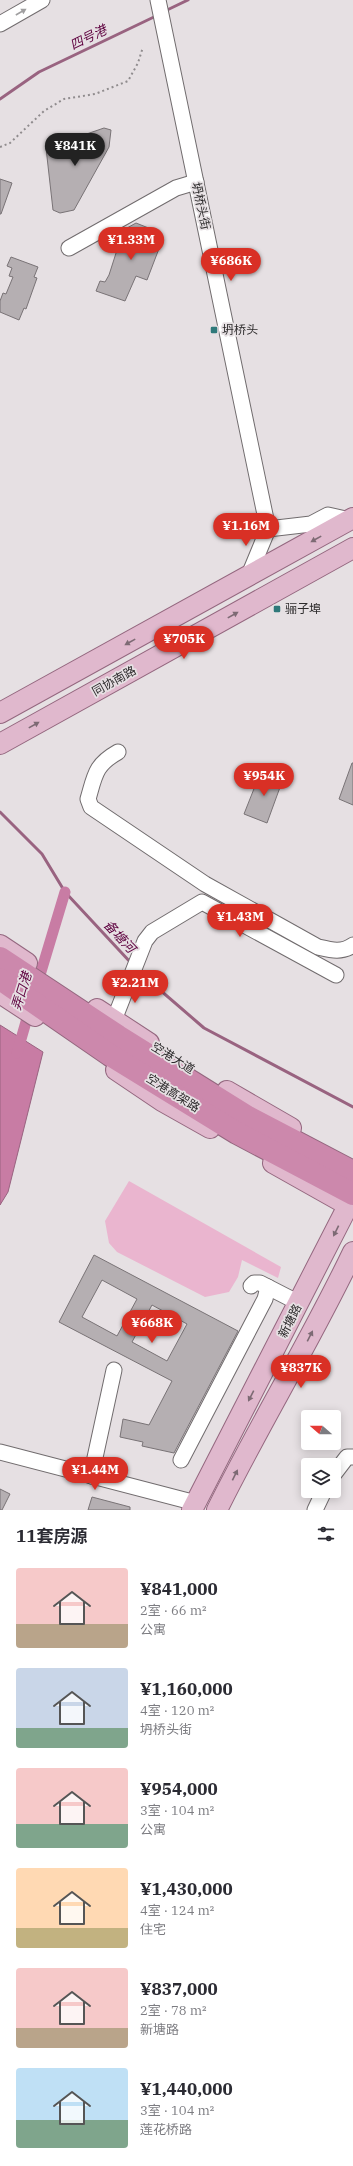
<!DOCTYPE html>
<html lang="zh">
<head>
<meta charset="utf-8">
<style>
	body { margin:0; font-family:"IBM Plex Serif","Noto Sans SC",serif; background:#f7f7f7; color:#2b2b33; height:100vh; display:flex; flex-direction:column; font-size:15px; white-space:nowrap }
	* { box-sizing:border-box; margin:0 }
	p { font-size:13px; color:#7c7c81 }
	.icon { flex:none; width:22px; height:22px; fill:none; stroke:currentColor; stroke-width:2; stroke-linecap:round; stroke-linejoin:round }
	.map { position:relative; height:1510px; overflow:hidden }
	.drawer { display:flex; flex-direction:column; background:#fff; flex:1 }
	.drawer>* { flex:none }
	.needle { width:26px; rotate:290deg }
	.controls { position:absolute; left:301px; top:1410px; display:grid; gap:8px }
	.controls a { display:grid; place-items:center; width:40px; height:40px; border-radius:4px; background:#fff; box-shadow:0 2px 10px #0003; font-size:20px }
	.price { position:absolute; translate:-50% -34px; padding:0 9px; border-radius:14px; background:#d93025; color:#fff; font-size:13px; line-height:26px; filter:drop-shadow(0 1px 2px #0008) }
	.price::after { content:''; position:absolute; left:50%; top:24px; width:12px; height:9px; margin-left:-6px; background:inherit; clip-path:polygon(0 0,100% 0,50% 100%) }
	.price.active { background:#222; color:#fff }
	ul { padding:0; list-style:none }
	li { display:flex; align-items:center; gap:12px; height:100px; padding:0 16px }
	li span { display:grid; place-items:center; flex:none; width:112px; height:80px; border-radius:4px; color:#555 }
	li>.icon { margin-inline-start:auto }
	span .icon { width:48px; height:48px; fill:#fffc; stroke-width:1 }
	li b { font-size:17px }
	h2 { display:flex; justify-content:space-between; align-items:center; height:48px; padding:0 16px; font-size:17px }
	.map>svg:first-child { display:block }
	.green { fill:#eab5cf }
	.water { fill:#c87ca4; stroke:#996380 }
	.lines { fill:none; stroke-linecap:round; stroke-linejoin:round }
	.stream { stroke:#996380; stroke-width:3 }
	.canal { stroke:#c87ca4; stroke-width:11 }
	.building { fill:#b5afb2; stroke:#797376; fill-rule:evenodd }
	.minor-casing { stroke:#716c6e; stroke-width:17 }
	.major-casing { stroke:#94677f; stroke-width:22 }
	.highway-casing { stroke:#94677f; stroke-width:24 }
	.path { stroke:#908c8e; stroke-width:2; stroke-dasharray:2 3; stroke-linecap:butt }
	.minor { stroke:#fff; stroke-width:15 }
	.major { stroke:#e0b8cd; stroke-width:20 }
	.highway { stroke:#cc88ac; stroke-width:22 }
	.oneway { fill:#a09fa0 }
	.oneway2 { fill:#7d6a74 }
	.poi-dot { fill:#2f797a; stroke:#e6e0e3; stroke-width:1.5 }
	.labels { text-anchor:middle; stroke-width:3.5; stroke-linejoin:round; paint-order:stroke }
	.street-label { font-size:12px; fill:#2c2a2b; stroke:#e6e0e3 }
	.poi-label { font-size:12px; fill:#2c2a2b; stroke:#e6e0e3; text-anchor:start }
	.water-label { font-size:13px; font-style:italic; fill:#5e003f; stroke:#e6e0e3 }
</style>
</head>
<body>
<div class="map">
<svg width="353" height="1510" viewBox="0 0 353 1510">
	<rect width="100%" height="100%" fill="#e6e0e3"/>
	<polygon class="green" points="129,1181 281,1267 278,1278 242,1260 238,1277 229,1292 205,1297 117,1252 109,1243 105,1221"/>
	<polygon class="water" points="0,1025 43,1052 8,1192 0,1205"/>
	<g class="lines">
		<g class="stream">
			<polyline points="165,11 188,0"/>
			<polyline points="0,99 39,72 156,16"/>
			<polyline points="0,812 42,854 65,892 132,964"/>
			<polyline points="138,971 204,1028 353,1107"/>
		</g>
		<g class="canal">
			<polyline points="37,985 65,892"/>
			<polyline points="17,1053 30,1008"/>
		</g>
	</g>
	<g class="building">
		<polygon points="104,128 111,130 109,147 74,210 60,213 53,210 46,148"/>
		<polygon points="0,179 12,183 1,214 0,214"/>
		<polygon points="136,223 156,231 160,246 147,280 136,276 125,301 96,291 100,281 105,282 109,275 117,250 113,248 116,239 122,241 127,228"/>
		<polygon points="11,257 38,267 34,277 37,278 26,309 24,308 19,320 0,312 0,301 3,293 6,294 13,277 9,276 12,268 7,266"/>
		<polygon points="352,763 353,763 353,805 339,799"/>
		<polygon points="261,771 283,779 267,823 244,814"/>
		<path d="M94 1255 238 1331 174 1453 142 1446 143 1442 120 1437 123 1419 149 1425 172 1381 59 1322ZM102 1280 137 1299 117 1336 82 1317ZM152 1305 187 1324 167 1361 132 1342Z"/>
		<polygon points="0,1489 10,1494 2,1510 0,1510"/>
		<polygon points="92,1497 130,1507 130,1510 88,1510"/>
	</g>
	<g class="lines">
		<defs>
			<g id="minor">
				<polyline points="158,0 268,529 249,575"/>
				<polyline points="0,24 42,0"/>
				<polyline points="69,248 176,188 196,182"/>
				<polyline points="268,529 311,524 328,515 350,520"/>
				<path d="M118 752C95 765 95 775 88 799L91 807 205 884 318 947C331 950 342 953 353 945"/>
				<polyline points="114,1020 145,941 152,932 202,902 336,975"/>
				<polyline points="251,1286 254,1283 260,1283 299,1303"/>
				<polyline points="0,1452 196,1503"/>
				<polyline points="181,1460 265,1299 268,1287"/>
				<polyline points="334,1474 347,1457 353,1457"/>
				<polyline points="91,1476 114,1370"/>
				<polyline points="315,1510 324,1491"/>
			</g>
			<g id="major">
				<polyline points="0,713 353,518"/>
				<polyline points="0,744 353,548"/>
				<polyline points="0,945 27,963"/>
				<polyline points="0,993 35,1016"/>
				<polyline points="97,1009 149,1043"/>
				<polyline points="116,1070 162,1101 210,1128"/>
				<polyline points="227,1091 291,1128"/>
				<polyline points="273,1163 353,1208"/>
				<polyline points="192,1510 353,1196"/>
				<path d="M217 1510C260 1423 311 1340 353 1252"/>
			</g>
			<g id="highway">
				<polyline points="0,958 118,1036 248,1117 353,1172"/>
				<polyline points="0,979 110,1055 237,1133 353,1194"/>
			</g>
		</defs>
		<use href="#minor" class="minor-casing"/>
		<use href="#major" class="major-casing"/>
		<use href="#highway" class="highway-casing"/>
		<polyline class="path" points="0,147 10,143 44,111 64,99 95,94 128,81 138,63 143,47"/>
		<use href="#minor" class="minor"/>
		<use href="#major" class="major"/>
		<use href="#highway" class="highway"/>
	</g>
	<defs><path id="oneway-solid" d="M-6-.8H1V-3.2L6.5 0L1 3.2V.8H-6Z"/></defs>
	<use class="oneway" href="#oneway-solid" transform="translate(21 12) rotate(-30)"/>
	<g class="oneway2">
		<use href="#oneway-solid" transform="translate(316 539) rotate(151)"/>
		<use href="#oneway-solid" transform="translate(233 615) rotate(-29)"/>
		<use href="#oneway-solid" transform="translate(130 642) rotate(151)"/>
		<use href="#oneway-solid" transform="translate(34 725) rotate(-29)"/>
		<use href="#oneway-solid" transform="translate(336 1231) rotate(116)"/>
		<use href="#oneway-solid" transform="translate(310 1336) rotate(-63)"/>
		<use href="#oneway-solid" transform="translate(251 1396) rotate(117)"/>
		<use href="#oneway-solid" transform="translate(235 1475) rotate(-64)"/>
	</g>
	<g class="poi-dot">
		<rect x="210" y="326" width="8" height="8" rx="2"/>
		<rect x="273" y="605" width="8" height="8" rx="2"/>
	</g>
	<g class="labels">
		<g class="street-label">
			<text transform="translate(201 206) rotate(78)" y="4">坍桥头街</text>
			<text transform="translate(114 681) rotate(-29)" y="4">同协南路</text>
			<text transform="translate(173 1058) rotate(32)" y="4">空港大道</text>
			<text transform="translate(173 1093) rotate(32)" y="4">空港高架路</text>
			<text transform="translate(290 1321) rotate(-63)" y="4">新塘路</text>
		</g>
		<g class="poi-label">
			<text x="222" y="334">坍桥头</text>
			<text x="285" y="613">骊子埠</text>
		</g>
		<g class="water-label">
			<text transform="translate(88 37) rotate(-26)" y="5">四号港</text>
			<text transform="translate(120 936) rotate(47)" y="5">备塘河</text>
			<text transform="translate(21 991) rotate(-73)" y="5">弄口港</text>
		</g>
	</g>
</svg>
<div class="controls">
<a><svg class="needle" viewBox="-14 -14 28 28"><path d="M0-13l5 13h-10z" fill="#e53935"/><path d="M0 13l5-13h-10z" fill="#7c7c81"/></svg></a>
<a><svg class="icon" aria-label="layers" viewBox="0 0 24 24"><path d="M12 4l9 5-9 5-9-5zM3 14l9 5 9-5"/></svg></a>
</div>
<b class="price active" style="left:75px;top:167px">¥841K</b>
<b class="price" style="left:131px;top:261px">¥1.33M</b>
<b class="price" style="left:231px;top:282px">¥686K</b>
<b class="price" style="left:246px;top:547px">¥1.16M</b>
<b class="price" style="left:184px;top:660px">¥705K</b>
<b class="price" style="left:264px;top:797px">¥954K</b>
<b class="price" style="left:240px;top:938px">¥1.43M</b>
<b class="price" style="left:135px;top:1004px">¥2.21M</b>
<b class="price" style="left:152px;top:1344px">¥668K</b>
<b class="price" style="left:301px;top:1389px">¥837K</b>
<b class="price" style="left:95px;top:1491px">¥1.44M</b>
</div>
<section class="drawer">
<h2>11套房源<svg class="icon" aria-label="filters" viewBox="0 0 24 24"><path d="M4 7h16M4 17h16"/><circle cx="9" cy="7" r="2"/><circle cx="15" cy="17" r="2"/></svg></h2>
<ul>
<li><span style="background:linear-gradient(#f6c9c9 70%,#b9a48a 0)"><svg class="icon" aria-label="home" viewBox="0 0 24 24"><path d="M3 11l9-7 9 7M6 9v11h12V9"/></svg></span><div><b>¥841,000</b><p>2室 · 66 m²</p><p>公寓</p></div></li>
<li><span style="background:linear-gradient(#c9d6e8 75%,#7fa58c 0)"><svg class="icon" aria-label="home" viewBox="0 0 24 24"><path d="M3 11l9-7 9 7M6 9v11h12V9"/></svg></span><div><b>¥1,160,000</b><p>4室 · 120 m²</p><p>坍桥头街</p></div></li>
<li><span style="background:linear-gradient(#f6c9c9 70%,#7fa58c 0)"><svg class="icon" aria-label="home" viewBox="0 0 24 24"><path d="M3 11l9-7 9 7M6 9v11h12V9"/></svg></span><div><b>¥954,000</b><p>3室 · 104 m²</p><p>公寓</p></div></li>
<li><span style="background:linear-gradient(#ffd9b3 75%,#c2b280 0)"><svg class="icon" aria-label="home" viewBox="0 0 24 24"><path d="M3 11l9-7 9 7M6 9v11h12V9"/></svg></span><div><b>¥1,430,000</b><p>4室 · 124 m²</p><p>住宅</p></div></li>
<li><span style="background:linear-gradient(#f6c9c9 75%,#b9a48a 0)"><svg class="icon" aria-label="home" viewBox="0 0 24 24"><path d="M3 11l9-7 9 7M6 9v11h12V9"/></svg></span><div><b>¥837,000</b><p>2室 · 78 m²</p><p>新塘路</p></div></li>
<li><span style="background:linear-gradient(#bfe0f5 65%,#7fa58c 0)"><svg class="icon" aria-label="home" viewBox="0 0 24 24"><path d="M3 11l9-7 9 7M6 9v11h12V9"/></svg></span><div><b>¥1,440,000</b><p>3室 · 104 m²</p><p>莲花桥路</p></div></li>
</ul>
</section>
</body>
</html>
